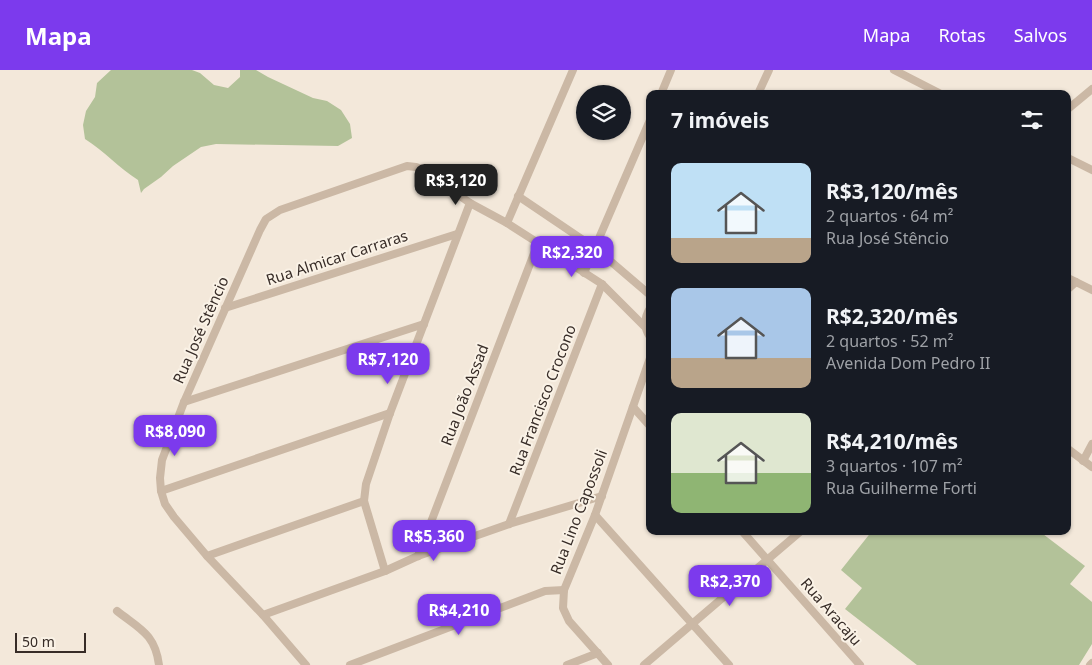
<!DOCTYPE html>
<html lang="pt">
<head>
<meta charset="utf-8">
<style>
	body { margin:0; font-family:"Noto Sans",sans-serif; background:#20242c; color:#f1f3f6; height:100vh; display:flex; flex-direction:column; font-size:19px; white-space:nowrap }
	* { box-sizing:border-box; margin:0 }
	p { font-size:16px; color:#9ea1a6 }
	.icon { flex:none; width:28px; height:28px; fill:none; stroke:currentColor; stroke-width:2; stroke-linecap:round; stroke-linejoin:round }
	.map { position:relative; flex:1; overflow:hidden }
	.details { position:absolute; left:646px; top:20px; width:425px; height:445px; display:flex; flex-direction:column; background:#171b24; border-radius:10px; box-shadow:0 1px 4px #0004 }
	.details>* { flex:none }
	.controls { position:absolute; left:576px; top:15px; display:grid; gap:10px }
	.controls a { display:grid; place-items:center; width:55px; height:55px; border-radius:50%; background:#171b24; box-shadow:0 1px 4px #0004; font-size:25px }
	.scale { position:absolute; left:15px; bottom:12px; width:71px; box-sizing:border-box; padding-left:5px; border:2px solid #372c27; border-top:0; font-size:14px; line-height:18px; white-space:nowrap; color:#372c27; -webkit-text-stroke:4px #faf2e6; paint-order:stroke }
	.price { position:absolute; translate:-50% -42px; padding:0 11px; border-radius:10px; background:#7c3aed; color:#fff; font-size:16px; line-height:32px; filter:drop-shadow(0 1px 2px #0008) }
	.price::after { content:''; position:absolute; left:50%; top:30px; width:15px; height:11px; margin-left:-8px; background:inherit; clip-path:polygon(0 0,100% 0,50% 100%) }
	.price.active { background:#222; color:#fff }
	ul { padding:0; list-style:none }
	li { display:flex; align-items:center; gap:15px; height:125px; padding:0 25px }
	li span { display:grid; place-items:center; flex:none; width:140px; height:100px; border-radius:10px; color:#555 }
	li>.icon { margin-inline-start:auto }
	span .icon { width:60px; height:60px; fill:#fffc; stroke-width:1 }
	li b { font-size:21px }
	h2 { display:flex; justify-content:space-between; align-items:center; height:60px; padding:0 25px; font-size:21px }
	header { display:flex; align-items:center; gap:30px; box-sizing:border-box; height:70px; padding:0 25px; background:#7c3aed; color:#fff }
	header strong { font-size:24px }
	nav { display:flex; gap:28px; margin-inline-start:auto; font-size:18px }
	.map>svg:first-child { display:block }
	.green { fill:#b3c299 }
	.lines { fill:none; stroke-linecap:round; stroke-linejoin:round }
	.street { stroke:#cbb8a5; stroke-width:8 }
	.labels { text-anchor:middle; stroke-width:4; stroke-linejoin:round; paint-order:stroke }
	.street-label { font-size:15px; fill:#372c27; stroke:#faf2e6 }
</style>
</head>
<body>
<header>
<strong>Mapa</strong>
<nav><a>Mapa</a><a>Rotas</a><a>Salvos</a></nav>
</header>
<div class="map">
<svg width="1092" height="595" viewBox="0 0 1092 595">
	<rect width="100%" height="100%" fill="#f3e8da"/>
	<g class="green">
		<path d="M111 0H192L200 3 214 15 228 18 240 7V0H256L268 7 313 28 327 31 341 40 350 54 352 68 338 76 216 74 201 77 173 96 161 107 144 119 141 123 138 110C119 98 104 81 85 69L83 55 86 41 95 27 97 13Z"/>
		<polygon points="872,461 1039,461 1085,496 1070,514 1092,532 1092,574 1079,595 917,595 845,539 862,518 841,500"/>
	</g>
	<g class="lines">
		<g class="street">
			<polyline points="894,0 941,24"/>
			<polyline points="661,24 671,0"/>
			<polyline points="758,24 769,0"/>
			<polyline points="1068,39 1092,19"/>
			<polyline points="1068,88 1092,100"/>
			<polyline points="518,126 595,178 650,225"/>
			<polyline points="507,153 573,0"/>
			<polyline points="584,203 650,50"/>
			<polyline points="1068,208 1092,220"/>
			<polyline points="1068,219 1076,212"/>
			<polyline points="225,238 457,164"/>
			<path d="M650 238C644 248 643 257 650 267"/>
			<polyline points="184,332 424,254"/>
			<polyline points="633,337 650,356"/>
			<polyline points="1068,379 1092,397"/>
			<polyline points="1083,391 1092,374"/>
			<polyline points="161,421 390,343"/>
			<polyline points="595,445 729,595"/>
			<polyline points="509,454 602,214"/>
			<polyline points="742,461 860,595"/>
			<polyline points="207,486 364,431"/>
			<polyline points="418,486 538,173"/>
			<polyline points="385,501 364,431 366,414 390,343 470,133"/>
			<path d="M117 541C140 559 155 564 159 595"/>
			<polyline points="263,545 385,501 418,486 509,454 602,426"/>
			<polyline points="306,595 263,545 207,486 174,447 165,434 161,421 160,408 162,390 184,332 260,160 266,149 280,140 407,96 416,97 423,100 470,133 507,153 602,214 644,256"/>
			<polyline points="350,595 545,521 564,520"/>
			<polyline points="567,595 598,583"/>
			<polyline points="608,595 569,551 563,538 564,520 595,445 650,288"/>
			<polyline points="644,595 801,461"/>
			<polyline points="1090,595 1092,593"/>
		</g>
	</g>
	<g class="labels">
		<g class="street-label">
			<text transform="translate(337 188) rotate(-18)" y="5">Rua Almicar Carraras</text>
			<text transform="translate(201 260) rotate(-66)" y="5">Rua José Stêncio</text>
			<text transform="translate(465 325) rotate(-69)" y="5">Rua João Assad</text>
			<text transform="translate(543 330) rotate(-69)" y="5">Rua Francisco Crocono</text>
			<text transform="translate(579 442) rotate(-69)" y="5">Rua Lino Capossoli</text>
			<text transform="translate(831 542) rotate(49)" y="5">Rua Aracaju</text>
		</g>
	</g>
</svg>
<div class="controls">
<a><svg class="icon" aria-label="layers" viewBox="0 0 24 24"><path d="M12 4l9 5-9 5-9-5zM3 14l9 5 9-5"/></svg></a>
</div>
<div class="scale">50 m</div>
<b class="price active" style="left:456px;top:136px">R$3,120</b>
<b class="price" style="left:572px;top:208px">R$2,320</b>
<b class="price" style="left:388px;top:315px">R$7,120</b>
<b class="price" style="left:175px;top:387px">R$8,090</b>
<b class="price" style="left:434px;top:492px">R$5,360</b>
<b class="price" style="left:730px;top:537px">R$2,370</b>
<b class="price" style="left:459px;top:566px">R$4,210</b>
<section class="details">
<h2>7 imóveis<svg class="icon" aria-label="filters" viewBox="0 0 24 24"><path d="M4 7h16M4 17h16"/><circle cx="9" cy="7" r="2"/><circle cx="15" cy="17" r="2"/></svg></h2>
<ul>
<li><span style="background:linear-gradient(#bfe0f5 75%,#b9a48a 0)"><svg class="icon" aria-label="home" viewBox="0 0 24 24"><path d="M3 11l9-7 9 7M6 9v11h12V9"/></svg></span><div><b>R$3,120/mês</b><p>2 quartos · 64 m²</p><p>Rua José Stêncio</p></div></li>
<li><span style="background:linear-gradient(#a9c7e8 70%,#b9a48a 0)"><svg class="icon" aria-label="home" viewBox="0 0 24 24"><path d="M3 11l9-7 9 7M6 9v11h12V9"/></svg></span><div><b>R$2,320/mês</b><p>2 quartos · 52 m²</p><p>Avenida Dom Pedro II</p></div></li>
<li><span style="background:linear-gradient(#dfe7d0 60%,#8fb573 0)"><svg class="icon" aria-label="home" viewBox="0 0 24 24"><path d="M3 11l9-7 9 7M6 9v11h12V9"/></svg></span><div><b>R$4,210/mês</b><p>3 quartos · 107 m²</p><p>Rua Guilherme Forti</p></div></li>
</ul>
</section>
</div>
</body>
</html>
